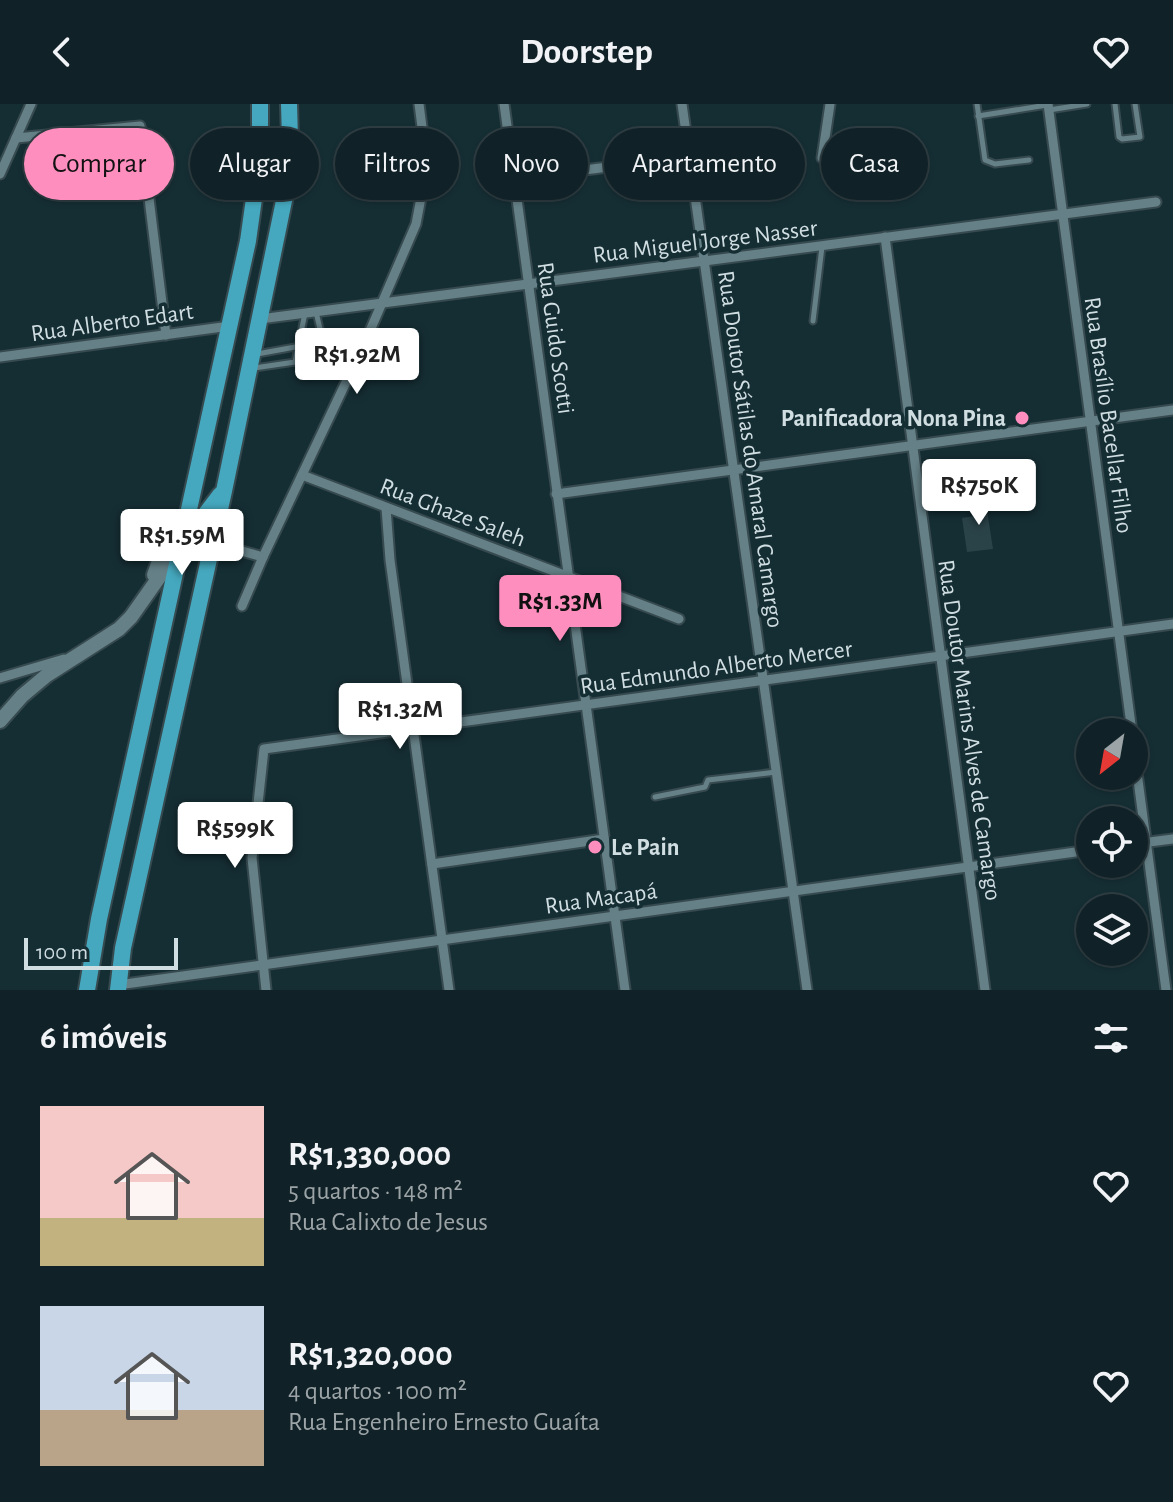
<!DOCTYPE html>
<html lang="pt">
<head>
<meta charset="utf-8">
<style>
	body { margin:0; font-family:"Alegreya Sans",sans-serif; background:#192a2f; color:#f1f3f6; height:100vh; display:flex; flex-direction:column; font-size:30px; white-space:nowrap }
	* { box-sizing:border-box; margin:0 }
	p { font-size:26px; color:#9ca4a7 }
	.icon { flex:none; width:44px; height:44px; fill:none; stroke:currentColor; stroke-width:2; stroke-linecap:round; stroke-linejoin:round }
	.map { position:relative; height:886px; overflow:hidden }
	.panel { display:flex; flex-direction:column; background:#102227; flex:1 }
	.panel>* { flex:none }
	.guide { position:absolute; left:24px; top:24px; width:1126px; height:72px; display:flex; gap:16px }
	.needle { width:52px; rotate:211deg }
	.tools { position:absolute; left:1076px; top:614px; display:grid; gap:16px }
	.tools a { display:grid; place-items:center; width:72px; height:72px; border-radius:50%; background:#102227; box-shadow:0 2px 6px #0004,0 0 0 2px #303f44; font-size:40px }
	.scale { position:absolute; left:24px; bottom:20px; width:154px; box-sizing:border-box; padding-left:8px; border:4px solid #d0dee2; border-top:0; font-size:22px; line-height:28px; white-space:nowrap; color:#d0dee2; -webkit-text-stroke:6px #152e34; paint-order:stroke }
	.price { position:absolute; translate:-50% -68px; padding:0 18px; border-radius:8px; background:#fff; color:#222; font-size:26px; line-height:52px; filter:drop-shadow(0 2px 4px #0008) }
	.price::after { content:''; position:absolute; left:50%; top:48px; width:24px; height:18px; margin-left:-12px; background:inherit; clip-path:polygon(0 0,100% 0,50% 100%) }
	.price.active { background:#fe8ebd; color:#111 }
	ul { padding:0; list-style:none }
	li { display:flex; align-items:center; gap:24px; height:200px; padding:0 40px }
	li span { display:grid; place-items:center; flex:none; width:224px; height:160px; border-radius:0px; color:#555 }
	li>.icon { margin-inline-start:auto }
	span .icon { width:96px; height:96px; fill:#fffc; stroke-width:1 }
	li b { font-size:34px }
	h2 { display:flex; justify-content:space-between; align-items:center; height:96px; padding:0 40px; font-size:34px }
	.tag { padding:0 28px; border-radius:36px; background:#102227; box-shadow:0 2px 6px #0004,0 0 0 2px #303f44; font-size:28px; line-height:72px }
	.tag.active { background:#fe8ebd; color:#111 }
	header { display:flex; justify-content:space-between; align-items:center; height:104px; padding:0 40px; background:#102227; font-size:36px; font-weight:700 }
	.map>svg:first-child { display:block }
	.building { fill:#2a4349 }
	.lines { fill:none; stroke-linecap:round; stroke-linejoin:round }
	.service-casing { stroke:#364a4f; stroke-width:9 }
	.minor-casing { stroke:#364a4f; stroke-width:13 }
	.secondary-casing { stroke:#364a4f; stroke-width:18 }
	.trunk-casing { stroke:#364a4f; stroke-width:20 }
	.service { stroke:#658087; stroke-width:5 }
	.minor { stroke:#658087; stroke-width:9 }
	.secondary { stroke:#658087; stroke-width:14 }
	.trunk { stroke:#45a8be; stroke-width:16 }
	.poi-dot { fill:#fe8ebd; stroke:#152e34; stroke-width:3 }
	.labels { text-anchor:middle; stroke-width:7; stroke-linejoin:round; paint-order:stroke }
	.street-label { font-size:24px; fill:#d0dee2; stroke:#152e34 }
	.poi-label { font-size:24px; font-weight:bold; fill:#d0dee2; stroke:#152e34; text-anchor:end }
</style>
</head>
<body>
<header><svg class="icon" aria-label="back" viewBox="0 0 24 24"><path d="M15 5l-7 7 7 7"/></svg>Doorstep<svg class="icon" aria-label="heart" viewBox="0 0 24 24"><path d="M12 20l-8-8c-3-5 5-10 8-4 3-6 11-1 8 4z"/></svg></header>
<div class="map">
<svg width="1173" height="886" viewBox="0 0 1173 886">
	<rect width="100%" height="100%" fill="#152e34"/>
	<polygon class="building" points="988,387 989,399 986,400 993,445 967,448 962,414 980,411 977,388"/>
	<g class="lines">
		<defs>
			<g id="service">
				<polyline points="977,0 985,56 995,60 1029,56"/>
				<polyline points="1115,0 1119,33 1122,35 1140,33 1135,0"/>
				<polyline points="1049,6 1087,0"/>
				<polyline points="978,12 1047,1"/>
				<polyline points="316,208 321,229 328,237 365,236"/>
				<polyline points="813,217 822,143"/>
				<polyline points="257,250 328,237 330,256"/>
				<polyline points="295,258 305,209"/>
				<polyline points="254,264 295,258 356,255"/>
				<polyline points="655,693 705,683 708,676 776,668"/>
			</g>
			<g id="minor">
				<polyline points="504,0 625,886"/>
				<polyline points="682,0 807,886"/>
				<polyline points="1048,0 1132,628"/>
				<polyline points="16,34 140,22 166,231"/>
				<polyline points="822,54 830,0"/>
				<polyline points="0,70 31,0"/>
				<polyline points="514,75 608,63"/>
				<polyline points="885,133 985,886"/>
				<polyline points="260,215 1156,98"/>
				<polyline points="0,253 230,222"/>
				<polyline points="302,371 679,515"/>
				<polyline points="556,390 1173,306"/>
				<polyline points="386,404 390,456 449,886"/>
				<polyline points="213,439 263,453 366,236 416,120 427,62 419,0"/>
				<polyline points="242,502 263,453"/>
				<polyline points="0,574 64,555"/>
				<polyline points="1134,646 1166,886"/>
				<polyline points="1134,740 1173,735"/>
				<polyline points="432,760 604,735"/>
				<polyline points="118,881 1090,746"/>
				<polyline points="266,886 252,754 264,645 1173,520"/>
			</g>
			<g id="secondary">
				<polyline points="154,471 162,449 185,416"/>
				<polyline points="0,617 22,592 47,571 119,525 131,513 179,445"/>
			</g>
			<g id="trunk">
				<polyline points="186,436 220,391"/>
				<polyline points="87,886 99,815 248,137 260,52 260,0"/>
				<polyline points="118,886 123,844 224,387 286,87 290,35 289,0"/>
			</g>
		</defs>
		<use href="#service" class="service-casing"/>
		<use href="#minor" class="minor-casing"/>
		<use href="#secondary" class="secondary-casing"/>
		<use href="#trunk" class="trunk-casing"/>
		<use href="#service" class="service"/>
		<use href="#minor" class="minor"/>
		<use href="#secondary" class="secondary"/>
		<use href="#trunk" class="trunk"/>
	</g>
	<g class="poi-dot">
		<circle cx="1022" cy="314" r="8"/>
		<circle cx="595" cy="743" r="8"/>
	</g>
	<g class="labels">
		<g class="street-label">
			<text transform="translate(705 137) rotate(-7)" y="8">Rua Miguel Jorge Nasser</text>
			<text transform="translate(112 218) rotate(-8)" y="8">Rua Alberto Edart</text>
			<text transform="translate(556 234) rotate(82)" y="8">Rua Guido Scotti</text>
			<text transform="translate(1109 311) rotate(82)" y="8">Rua Brasílio Bacellar Filho</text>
			<text transform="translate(751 345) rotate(82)" y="8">Rua Doutor Sátilas do Amaral Camargo</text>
			<text transform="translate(453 408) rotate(21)" y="8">Rua Ghaze Saleh</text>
			<text transform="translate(716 563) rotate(-8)" y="8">Rua Edmundo Alberto Mercer</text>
			<text transform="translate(970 626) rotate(82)" y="8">Rua Doutor Marins Alves de Camargo</text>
			<text transform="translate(601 794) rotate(-8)" y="8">Rua Macapá</text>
		</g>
		<g class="poi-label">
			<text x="1006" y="322">Panificadora Nona Pina</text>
			<text x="611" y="751" text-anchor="start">Le Pain</text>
		</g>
	</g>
</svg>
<div class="tools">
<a><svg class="needle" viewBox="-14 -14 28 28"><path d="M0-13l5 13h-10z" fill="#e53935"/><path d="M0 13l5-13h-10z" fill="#9ca4a7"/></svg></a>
<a><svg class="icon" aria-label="locate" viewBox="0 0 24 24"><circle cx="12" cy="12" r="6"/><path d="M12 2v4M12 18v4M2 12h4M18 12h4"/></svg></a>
<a><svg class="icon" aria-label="layers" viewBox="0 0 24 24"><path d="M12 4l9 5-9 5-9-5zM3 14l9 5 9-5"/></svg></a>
</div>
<div class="scale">100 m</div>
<b class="price" style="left:357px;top:292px">R$1.92M</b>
<b class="price" style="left:979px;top:423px">R$750K</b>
<b class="price" style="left:182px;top:473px">R$1.59M</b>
<b class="price active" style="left:560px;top:539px">R$1.33M</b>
<b class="price" style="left:400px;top:647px">R$1.32M</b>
<b class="price" style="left:235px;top:766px">R$599K</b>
<div class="guide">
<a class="tag active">Comprar</a>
<a class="tag">Alugar</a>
<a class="tag">Filtros</a>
<a class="tag">Novo</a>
<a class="tag">Apartamento</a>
<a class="tag">Casa</a>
</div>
</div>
<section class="panel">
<h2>6 imóveis<svg class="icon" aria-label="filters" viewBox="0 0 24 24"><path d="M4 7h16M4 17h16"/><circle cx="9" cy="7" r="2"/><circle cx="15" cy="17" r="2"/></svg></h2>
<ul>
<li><span style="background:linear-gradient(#f6c9c9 70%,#c2b280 0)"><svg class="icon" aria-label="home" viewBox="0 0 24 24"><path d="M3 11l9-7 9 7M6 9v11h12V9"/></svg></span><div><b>R$1,330,000</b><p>5 quartos · 148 m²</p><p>Rua Calixto de Jesus</p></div><svg class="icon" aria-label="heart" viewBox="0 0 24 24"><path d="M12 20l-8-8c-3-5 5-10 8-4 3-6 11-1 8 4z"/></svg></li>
<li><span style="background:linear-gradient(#c9d6e8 65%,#b9a48a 0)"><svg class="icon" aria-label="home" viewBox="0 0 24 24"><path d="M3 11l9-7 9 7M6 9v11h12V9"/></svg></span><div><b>R$1,320,000</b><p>4 quartos · 100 m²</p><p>Rua Engenheiro Ernesto Guaíta</p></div><svg class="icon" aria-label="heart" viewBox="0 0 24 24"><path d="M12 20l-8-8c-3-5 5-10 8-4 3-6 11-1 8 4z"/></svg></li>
</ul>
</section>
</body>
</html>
